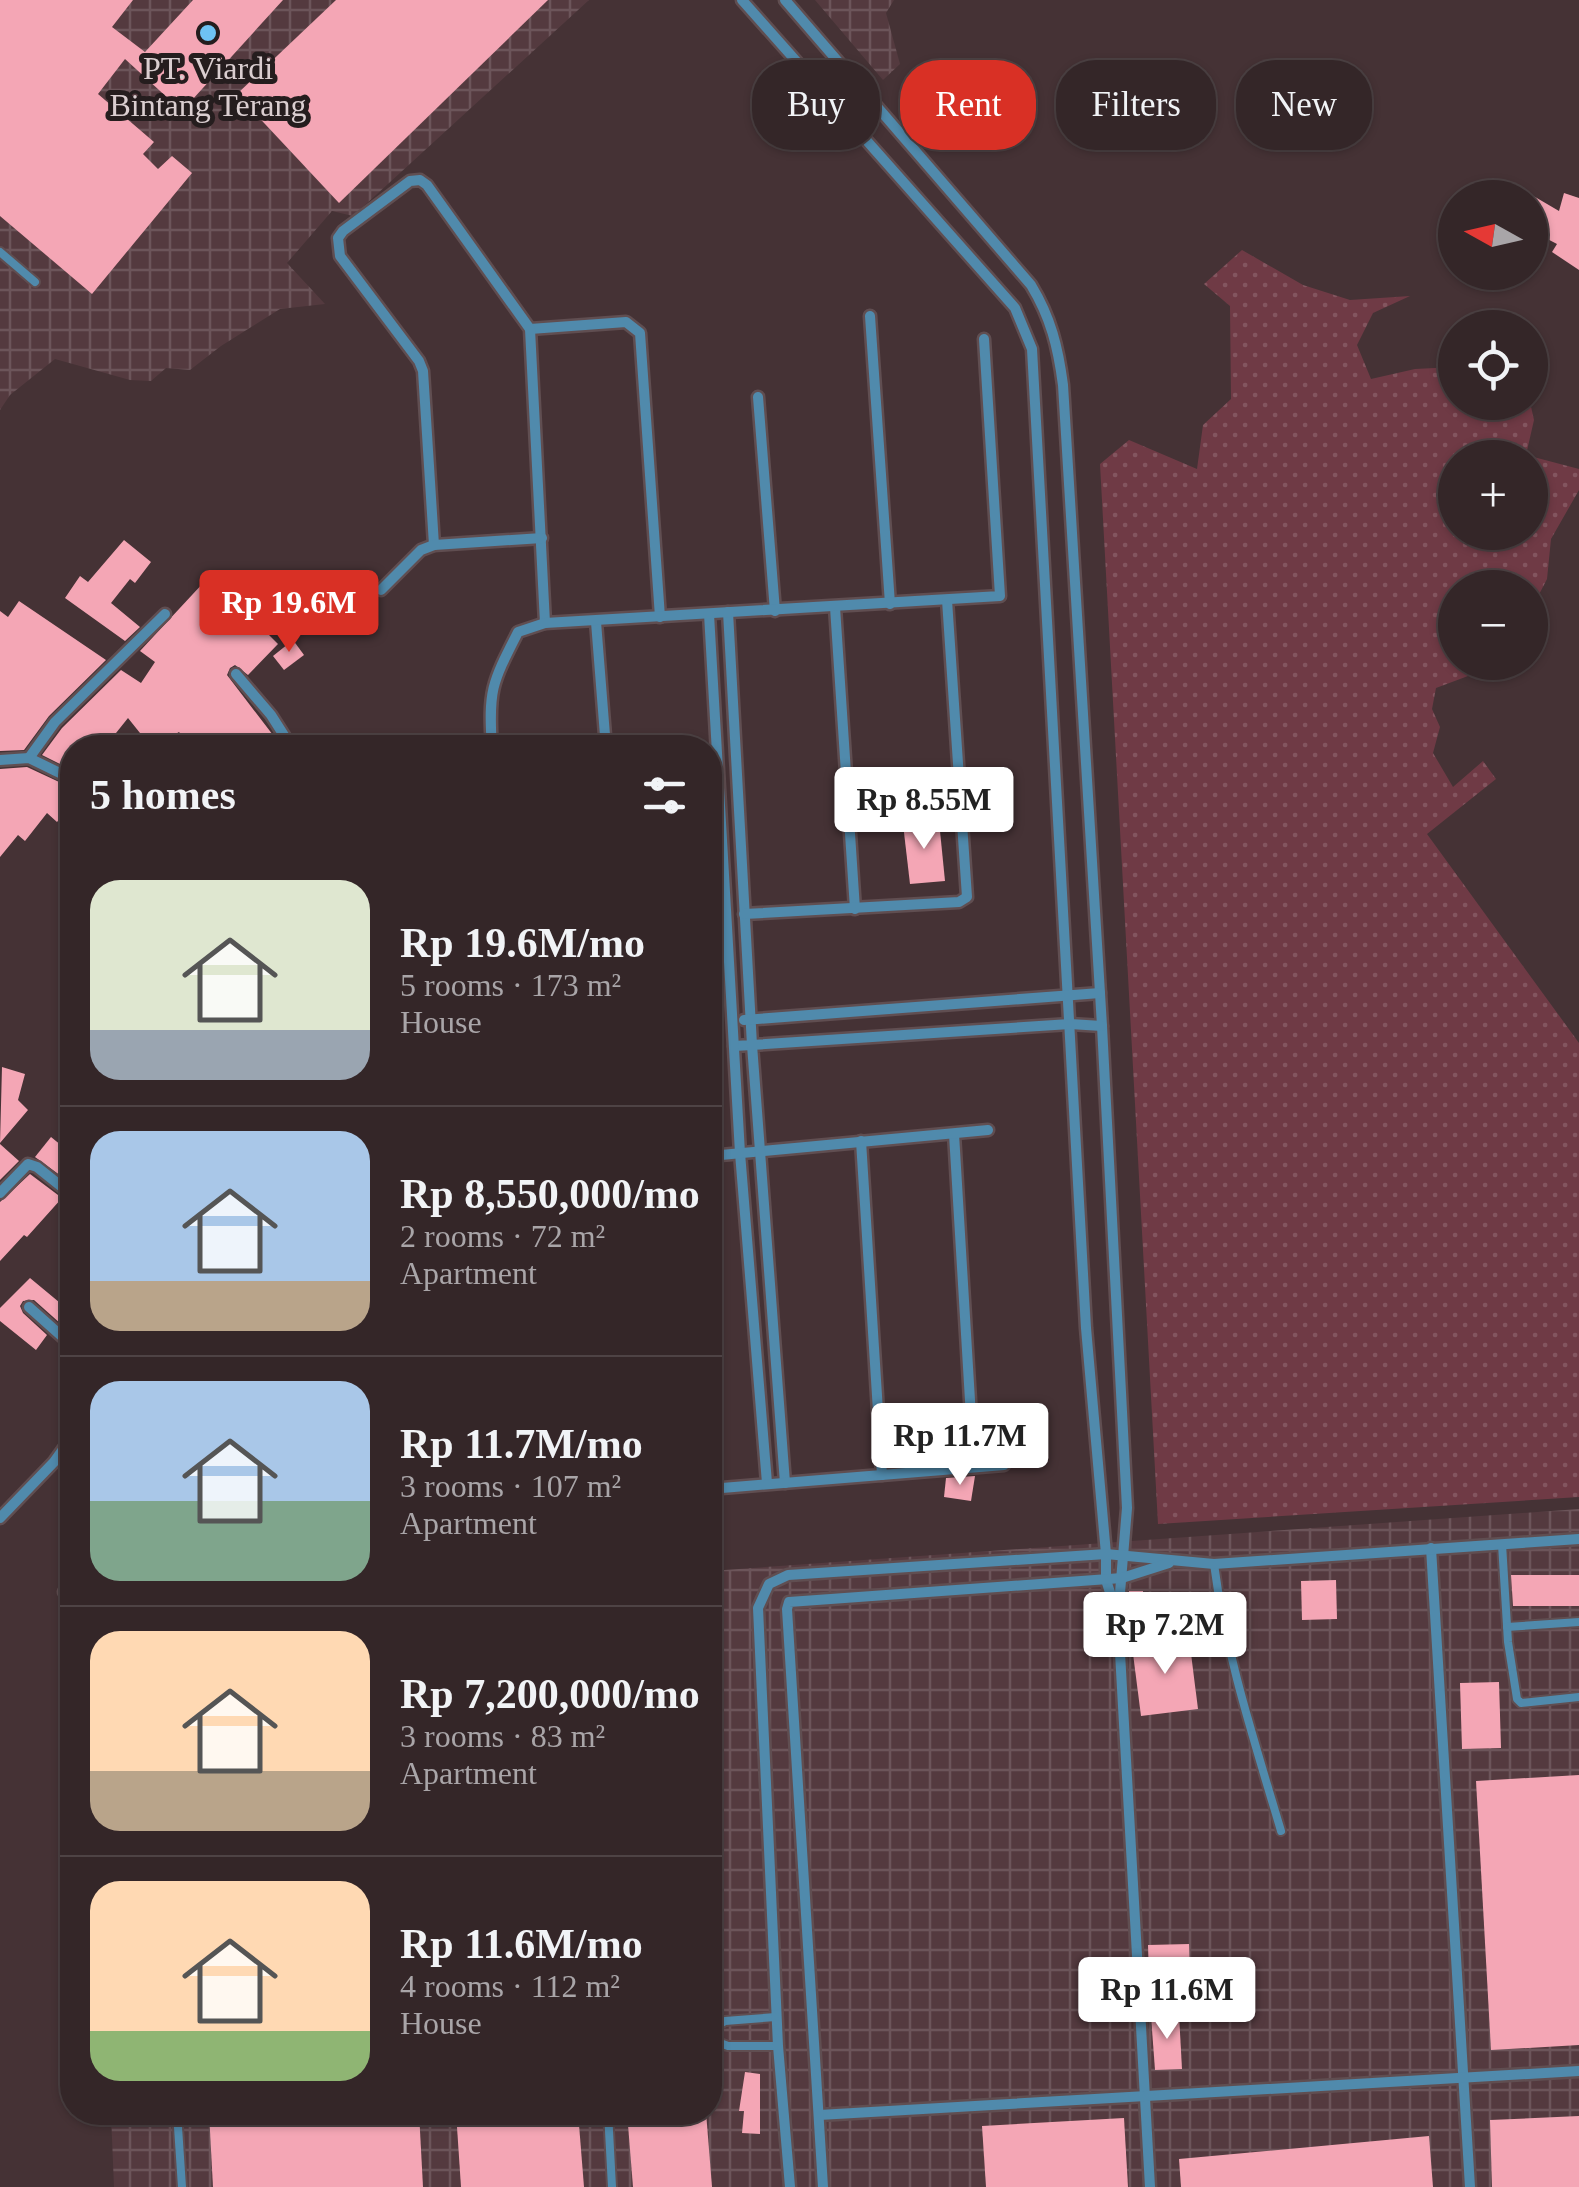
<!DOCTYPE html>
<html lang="en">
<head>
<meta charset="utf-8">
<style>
	body { margin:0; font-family:"Times New Roman",serif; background:#3f3234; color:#f1f3f6; height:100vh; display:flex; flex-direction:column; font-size:38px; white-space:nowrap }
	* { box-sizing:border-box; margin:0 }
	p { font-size:32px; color:#a9a5a8 }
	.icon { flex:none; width:55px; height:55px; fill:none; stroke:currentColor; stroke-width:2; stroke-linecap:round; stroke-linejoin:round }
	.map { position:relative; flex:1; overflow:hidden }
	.panel { position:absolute; left:60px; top:735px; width:662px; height:1390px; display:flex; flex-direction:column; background:#342628; border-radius:40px; box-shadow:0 2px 8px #0004,0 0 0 2px #4e4345 }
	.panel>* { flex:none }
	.top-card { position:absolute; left:752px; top:60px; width:675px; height:90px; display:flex; gap:20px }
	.needle { width:65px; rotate:278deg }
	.fabs { position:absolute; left:1438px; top:180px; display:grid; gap:20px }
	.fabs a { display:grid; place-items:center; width:110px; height:110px; border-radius:50%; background:#342628; box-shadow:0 2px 8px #0004,0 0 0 2px #4e4345; font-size:50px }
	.price { position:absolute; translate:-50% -85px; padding:0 22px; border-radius:10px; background:#fff; color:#222; font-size:32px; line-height:65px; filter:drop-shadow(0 2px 5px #0008) }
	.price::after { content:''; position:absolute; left:50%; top:60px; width:30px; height:22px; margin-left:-15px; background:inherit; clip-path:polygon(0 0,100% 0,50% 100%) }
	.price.current { background:#d93025; color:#fff }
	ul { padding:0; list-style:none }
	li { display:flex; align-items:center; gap:30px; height:250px; padding:0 30px }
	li+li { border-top:2px solid #4e4345 }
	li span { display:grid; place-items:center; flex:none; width:280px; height:200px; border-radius:30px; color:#555 }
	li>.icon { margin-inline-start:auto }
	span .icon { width:120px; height:120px; fill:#fffc; stroke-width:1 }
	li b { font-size:42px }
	h2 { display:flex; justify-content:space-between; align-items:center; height:120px; padding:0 30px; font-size:42px }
	.chip { padding:0 35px; border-radius:40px; background:#342628; box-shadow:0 2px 8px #0004,0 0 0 2px #4e4345; font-size:35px; line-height:90px }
	.chip.current { background:#d93025; color:#fff }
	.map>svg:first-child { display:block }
	.industrial { fill:url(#industrial-grid) }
	.grass { fill:url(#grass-dots); fill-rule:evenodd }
	.building { fill:#f4a6b5 }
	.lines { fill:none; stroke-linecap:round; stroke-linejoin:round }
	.lane-casing { stroke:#604e51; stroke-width:12 }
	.street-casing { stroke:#604e51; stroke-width:15 }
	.lane { stroke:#508aac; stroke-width:8 }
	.street { stroke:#508aac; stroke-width:10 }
	.poi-dot { fill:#6ec2f3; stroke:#251d1e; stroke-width:4 }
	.labels { text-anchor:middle; stroke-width:10; stroke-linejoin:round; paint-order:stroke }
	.poi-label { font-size:32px; fill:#daced0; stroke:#251d1e }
</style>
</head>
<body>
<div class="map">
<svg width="1579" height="2187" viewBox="0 0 1579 2187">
	<defs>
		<pattern id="industrial-grid" width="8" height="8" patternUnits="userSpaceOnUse" patternTransform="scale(2.5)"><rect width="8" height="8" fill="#543a3f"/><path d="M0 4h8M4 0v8" fill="none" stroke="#6c555a"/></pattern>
		<pattern id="grass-dots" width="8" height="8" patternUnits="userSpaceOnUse" patternTransform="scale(2.5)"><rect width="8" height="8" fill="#6f3a45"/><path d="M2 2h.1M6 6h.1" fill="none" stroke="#83555f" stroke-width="1.8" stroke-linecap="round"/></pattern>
	</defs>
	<rect width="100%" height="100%" fill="#453235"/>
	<g class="industrial">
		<polygon points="0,0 589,0 353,216 332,211 287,263 325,304 280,309 221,346 190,370 166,368 151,381 130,380 55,359 10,395 0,410"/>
		<polygon points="815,0 894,0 886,13 900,64 883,80"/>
		<polygon points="1579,1509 1579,2187 114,2187 111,2113 710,2112 710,1571"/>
	</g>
	<path class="grass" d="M1242 250 1303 285 1350 300 1410 296 1373 313 1357 345 1371 379 1415 369 1455 367V402H1530L1534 420 1526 455 1579 469V490L1551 539 1547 579 1530 612V588H1455V662L1474 663 1468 676 1436 688 1432 709 1440 727 1433 753 1453 787 1483 761 1496 779 1427 834 1579 1043V1497L1158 1524 1100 464 1129 440 1197 469 1203 425 1231 399 1230 306 1204 284ZM1455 458H1530V532H1455Z"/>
	<g class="building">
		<polygon points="0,0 133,0 112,27 145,52 193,0 283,0 182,111 125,59 98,94 154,142 143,154 158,169 172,156 192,173 92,294 0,216"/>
		<polygon points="336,0 548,0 339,203 237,94"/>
		<polygon points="1564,193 1579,198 1579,270 1552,252 1557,244 1530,230 1530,194 1559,211"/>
		<polygon points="124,540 151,562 135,583 130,579 111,603 140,627 125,641 65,598 80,576 88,582"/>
		<polygon points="205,581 256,628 259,625 278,644 248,675 235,665 230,668 227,675 276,739 267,748 192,748 179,732 152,748 128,718 104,748 72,748 72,770 42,755 62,728 121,670 141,683 155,662 140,651"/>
		<polygon points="19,601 106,660 49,716 24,750 0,751 0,611 8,617"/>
		<polygon points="293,640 304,655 284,670 273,656"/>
		<polygon points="27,767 72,788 72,804 57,822 47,813 25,841 18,835 0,857 0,769"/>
		<polygon points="939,821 945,881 910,884 903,824"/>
		<polygon points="2,1067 25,1074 18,1100 28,1110 0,1143"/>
		<polygon points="51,1137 72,1154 72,1184 35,1157"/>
		<polygon points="0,1144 19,1161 0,1180"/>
		<polygon points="30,1174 62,1198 27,1237 24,1235 0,1261 0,1202"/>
		<polygon points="30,1278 71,1312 61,1324 34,1300 23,1301 20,1306 23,1313 47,1335 36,1350 0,1321 0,1308"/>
		<polygon points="975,1476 971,1501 944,1497 946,1478"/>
		<polygon points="1511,1575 1579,1575 1579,1606 1513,1606"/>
		<polygon points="1336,1580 1337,1619 1302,1620 1301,1581"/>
		<polygon points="1129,1591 1143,1591 1144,1641 1129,1642"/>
		<polygon points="1189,1638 1198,1709 1141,1716 1132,1646"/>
		<polygon points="1499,1682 1501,1748 1462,1749 1460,1683"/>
		<polygon points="1579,1775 1579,2045 1491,2050 1476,1781"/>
		<polygon points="1189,1944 1190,1975 1149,1976 1148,1945"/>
		<polygon points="1179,2014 1182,2069 1155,2070 1151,2016"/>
		<polygon points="745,2072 760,2074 760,2134 742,2133 744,2111 739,2111"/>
		<polygon points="209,2112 419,2112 423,2187 213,2187"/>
		<polygon points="456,2112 578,2112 584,2187 461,2187"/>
		<polygon points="627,2112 706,2112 712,2187 633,2187"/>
		<polygon points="1579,2116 1579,2187 1492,2187 1490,2120"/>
		<polygon points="1124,2118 1128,2187 986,2187 982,2126"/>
		<polygon points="1429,2136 1433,2187 1181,2187 1179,2159"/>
	</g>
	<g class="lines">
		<defs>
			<g id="lane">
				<polyline points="0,252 35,282"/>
				<polyline points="1502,1544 1508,1642 1517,1699 1521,1703 1579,1697"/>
				<path d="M1214 1564C1226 1656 1255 1743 1281 1831"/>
				<polyline points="1507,1627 1579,1622"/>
				<polyline points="710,2030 725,2021 776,2017"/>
				<polyline points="710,2039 728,2046 778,2046"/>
				<polyline points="177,2112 182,2187"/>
				<polyline points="608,2112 612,2187"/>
			</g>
			<g id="street">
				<polyline points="742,0 1015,308 1032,349 1086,1328 1106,1554 1106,1580 1116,1611"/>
				<path d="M785 0 1031 285C1051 318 1058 347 1063 385L1102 1026 1127 1508 1118 1617 1150 2187"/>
				<polyline points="870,316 890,604"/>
				<polyline points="530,329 626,322 640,333 660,617"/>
				<polyline points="758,397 775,611"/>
				<polyline points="434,545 423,371 419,361 340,256 338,238 343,231 410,181 420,180 427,185 530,329 545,623"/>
				<polyline points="381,590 421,550 434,545 542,538"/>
				<polyline points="835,607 855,909"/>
				<polyline points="728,612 752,1045 734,1046"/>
				<polyline points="709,614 740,1153 767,1483"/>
				<polyline points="596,622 606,748"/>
				<polyline points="236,674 271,715 292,748"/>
				<path d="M492 748C488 690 492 683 518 632L545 623 1000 596 984 339"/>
				<polyline points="29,758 55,722 165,614"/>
				<polyline points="0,760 29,758 72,779"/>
				<polyline points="744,914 959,902 967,897 947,600"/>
				<polyline points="744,1020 1100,993"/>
				<polyline points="954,1134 974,1467"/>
				<polyline points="861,1141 882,1475"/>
				<polyline points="710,1156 988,1130"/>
				<polyline points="0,1193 28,1164 37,1167 72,1195"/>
				<polyline points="29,1307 67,1341 72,1341"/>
				<polyline points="785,1483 752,1045 1070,1024 1102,1026"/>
				<polyline points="710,1489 1004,1465"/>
				<polyline points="0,1518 54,1462 72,1437"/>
				<polyline points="1431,1548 1470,2187"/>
				<polyline points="64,1592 72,1578"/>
				<polyline points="819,2115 1579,2071"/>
				<polyline points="790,2187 778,2046 758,1608 769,1584 788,1575 1106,1554 1214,1564 1579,1539"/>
				<polyline points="823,2187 787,1609 789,1602 1122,1578 1169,1563"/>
			</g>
		</defs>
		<use href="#lane" class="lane-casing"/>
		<use href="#street" class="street-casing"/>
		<use href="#lane" class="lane"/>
		<use href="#street" class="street"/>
	</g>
	<circle class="poi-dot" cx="208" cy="33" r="10"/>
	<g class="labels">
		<g class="poi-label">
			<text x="208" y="79">PT. Viardi<tspan x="208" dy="37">Bintang Terang</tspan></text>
		</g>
	</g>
</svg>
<div class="fabs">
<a><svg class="needle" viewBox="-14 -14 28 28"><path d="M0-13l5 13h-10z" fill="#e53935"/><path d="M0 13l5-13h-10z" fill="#a9a5a8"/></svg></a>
<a><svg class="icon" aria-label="locate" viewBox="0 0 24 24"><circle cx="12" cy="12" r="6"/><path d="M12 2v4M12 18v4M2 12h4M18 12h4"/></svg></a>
<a>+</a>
<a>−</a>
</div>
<b class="price current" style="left:289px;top:655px">Rp 19.6M</b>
<b class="price" style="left:924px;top:852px">Rp 8.55M</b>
<b class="price" style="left:960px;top:1488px">Rp 11.7M</b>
<b class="price" style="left:1165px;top:1677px">Rp 7.2M</b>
<b class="price" style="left:1167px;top:2042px">Rp 11.6M</b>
<div class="top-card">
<a class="chip">Buy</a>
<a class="chip current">Rent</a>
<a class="chip">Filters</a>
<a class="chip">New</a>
</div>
<section class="panel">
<h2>5 homes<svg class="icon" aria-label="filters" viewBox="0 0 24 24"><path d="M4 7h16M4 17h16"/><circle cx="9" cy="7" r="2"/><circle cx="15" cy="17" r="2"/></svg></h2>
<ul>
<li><span style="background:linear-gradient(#dfe7d0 75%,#9aa5b1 0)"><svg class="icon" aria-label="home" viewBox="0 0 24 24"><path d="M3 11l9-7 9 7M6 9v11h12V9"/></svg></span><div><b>Rp 19.6M/mo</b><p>5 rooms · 173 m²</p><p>House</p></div></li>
<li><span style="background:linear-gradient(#a9c7e8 75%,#b9a48a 0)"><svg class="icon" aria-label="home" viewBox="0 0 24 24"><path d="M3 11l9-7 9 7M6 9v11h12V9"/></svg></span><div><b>Rp 8,550,000/mo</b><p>2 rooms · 72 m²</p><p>Apartment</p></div></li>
<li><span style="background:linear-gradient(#a9c7e8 60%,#7fa58c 0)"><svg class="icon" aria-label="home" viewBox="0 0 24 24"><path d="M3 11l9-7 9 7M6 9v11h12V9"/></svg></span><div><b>Rp 11.7M/mo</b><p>3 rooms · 107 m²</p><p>Apartment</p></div></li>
<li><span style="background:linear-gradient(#ffd9b3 70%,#b9a48a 0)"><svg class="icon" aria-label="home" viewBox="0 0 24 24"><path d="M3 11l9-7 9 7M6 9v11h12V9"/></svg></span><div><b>Rp 7,200,000/mo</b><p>3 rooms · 83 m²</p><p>Apartment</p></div></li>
<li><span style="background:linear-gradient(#ffd9b3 75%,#8fb573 0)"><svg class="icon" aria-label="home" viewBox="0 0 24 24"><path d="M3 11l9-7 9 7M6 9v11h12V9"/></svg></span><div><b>Rp 11.6M/mo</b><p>4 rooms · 112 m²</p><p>House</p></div></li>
</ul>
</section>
</div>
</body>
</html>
